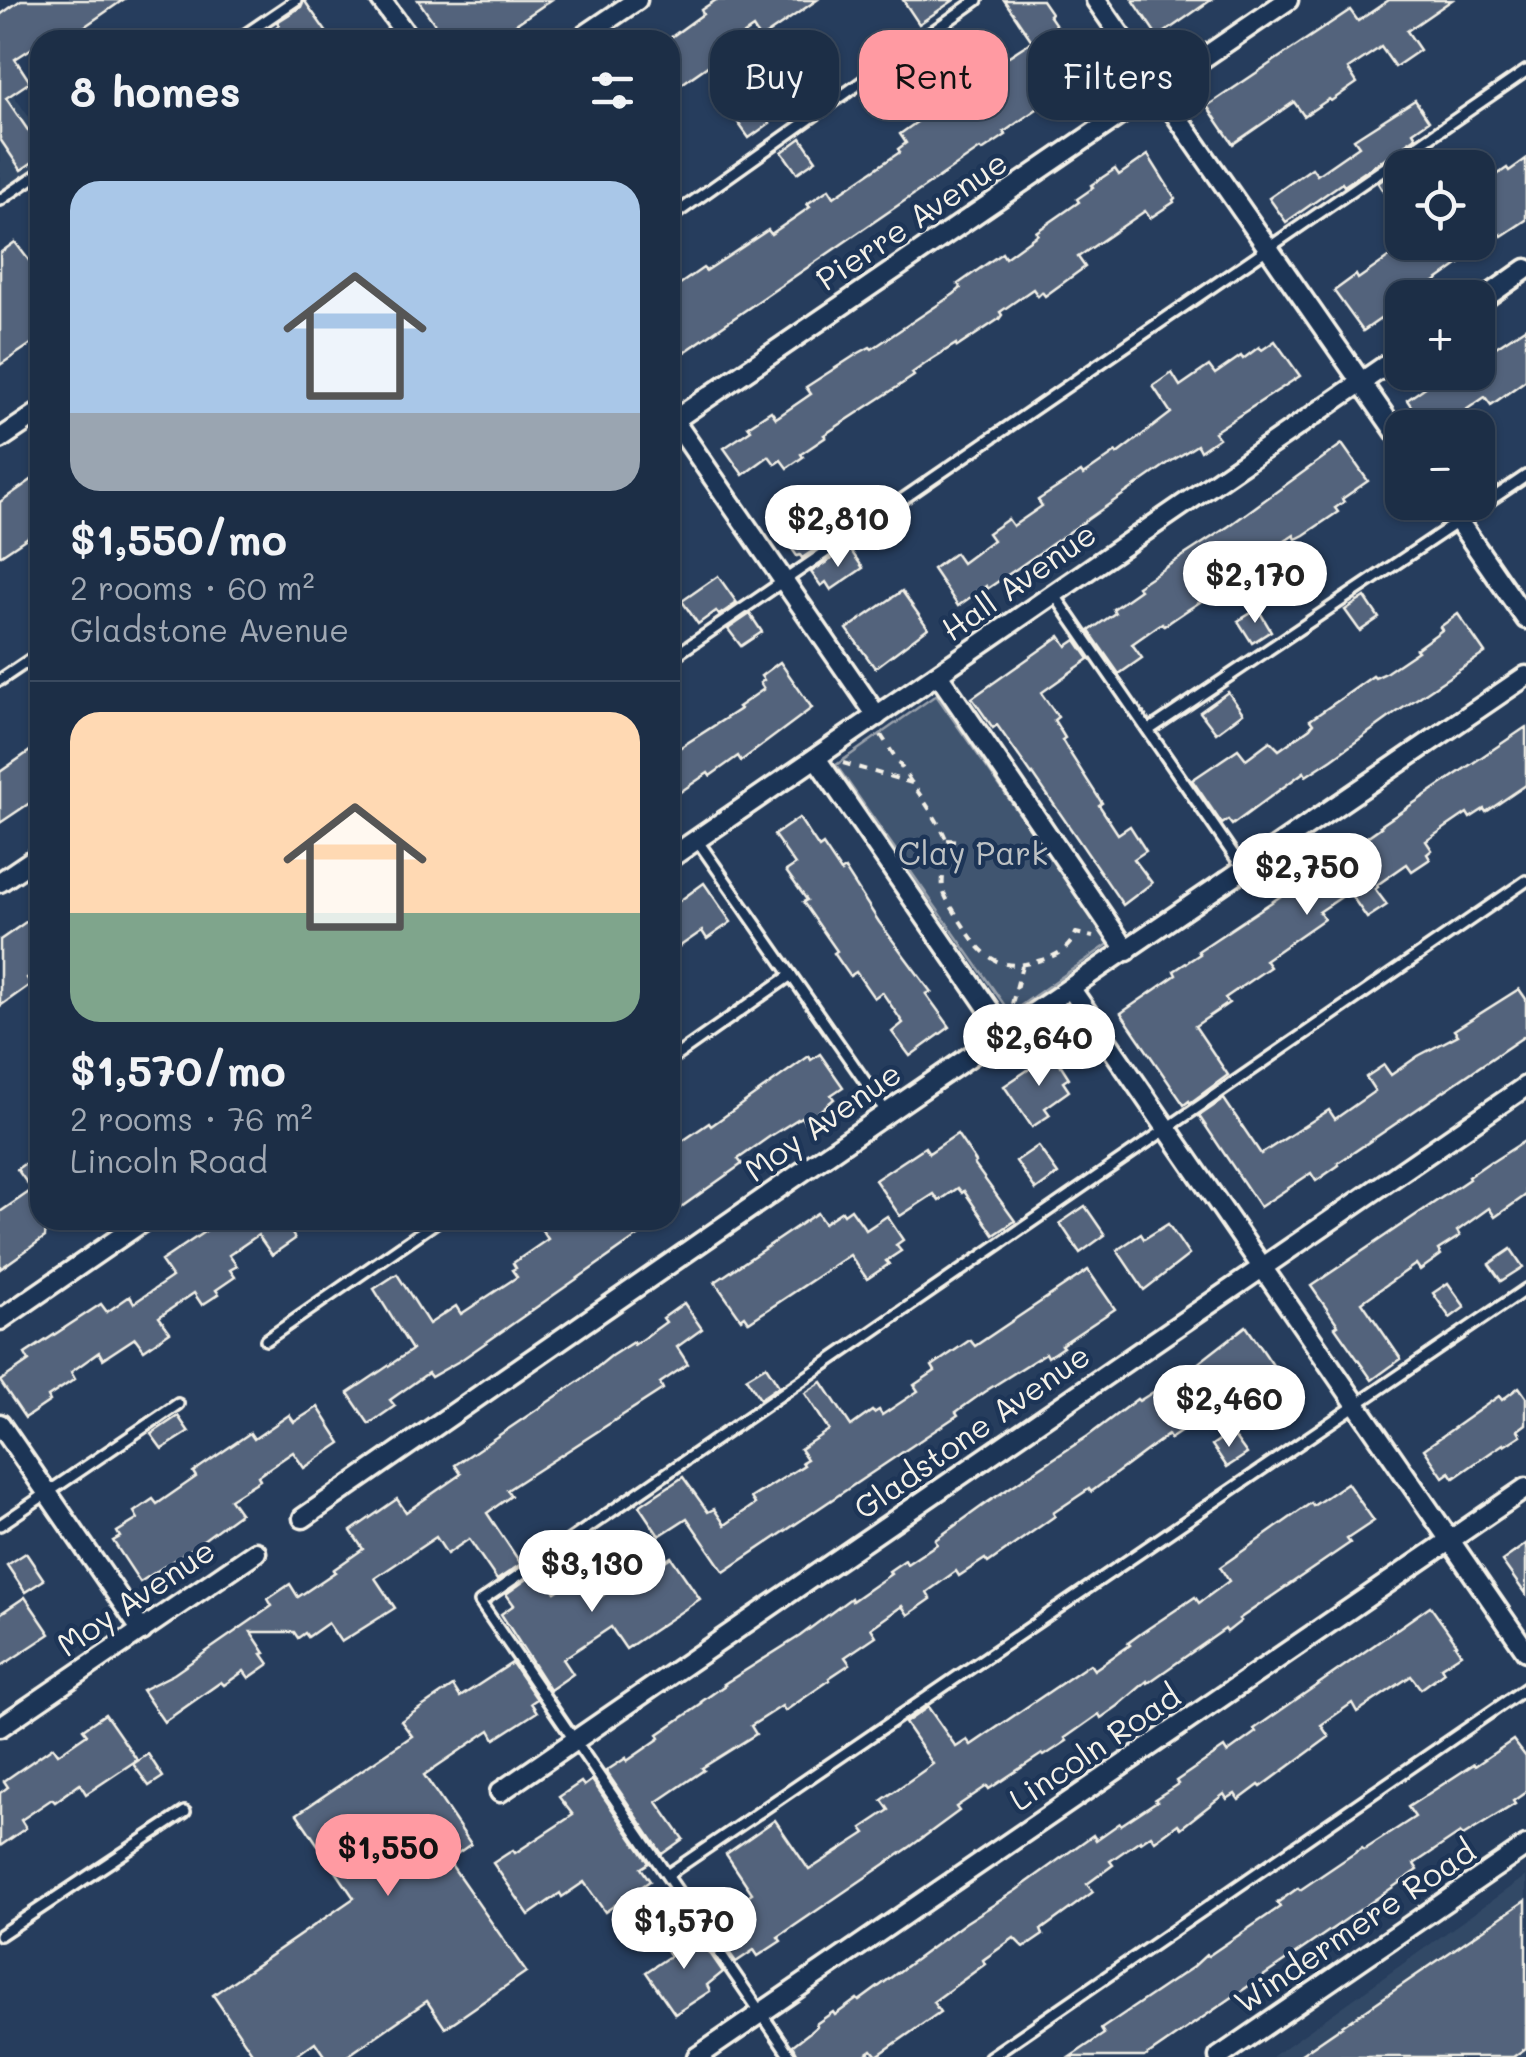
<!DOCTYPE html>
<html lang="en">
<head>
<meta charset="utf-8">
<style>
	body { margin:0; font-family:Mali,sans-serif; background:#25364d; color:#f1f3f6; height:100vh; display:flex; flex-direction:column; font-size:38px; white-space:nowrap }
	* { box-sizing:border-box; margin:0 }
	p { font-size:32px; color:#a0a8b3 }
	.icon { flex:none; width:55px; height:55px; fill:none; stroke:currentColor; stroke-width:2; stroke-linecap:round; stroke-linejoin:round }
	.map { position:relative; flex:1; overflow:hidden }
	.side { position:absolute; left:30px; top:30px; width:650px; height:1200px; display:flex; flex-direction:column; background:#1c2e46; border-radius:30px; box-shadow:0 2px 8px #0004,0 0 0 2px #3a4a5f }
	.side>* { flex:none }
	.top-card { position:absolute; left:710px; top:30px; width:665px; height:90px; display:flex; gap:20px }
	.buttons { position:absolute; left:1385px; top:150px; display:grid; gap:20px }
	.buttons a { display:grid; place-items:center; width:110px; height:110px; border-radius:20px; background:#1c2e46; box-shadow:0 2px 8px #0004,0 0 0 2px #3a4a5f; font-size:50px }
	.price { position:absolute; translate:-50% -85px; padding:0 22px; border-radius:35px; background:#fff; color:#222; font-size:32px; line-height:65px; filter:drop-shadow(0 2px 5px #0008) }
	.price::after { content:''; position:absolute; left:50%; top:60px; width:30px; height:22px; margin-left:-15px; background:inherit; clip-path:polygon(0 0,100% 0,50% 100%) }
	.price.current { background:#ff9aa2; color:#111 }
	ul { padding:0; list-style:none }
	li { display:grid; align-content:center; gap:20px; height:530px; padding:0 40px }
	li+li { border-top:2px solid #3a4a5f }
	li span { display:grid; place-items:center; height:310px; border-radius:30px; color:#555 }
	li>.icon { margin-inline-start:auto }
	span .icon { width:180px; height:180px; fill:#fffc; stroke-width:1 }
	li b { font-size:42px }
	h2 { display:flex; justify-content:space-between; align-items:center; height:120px; padding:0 40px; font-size:42px }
	.tag { padding:0 35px; border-radius:30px; background:#1c2e46; box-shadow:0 2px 8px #0004,0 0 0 2px #3a4a5f; font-size:35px; line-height:90px }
	.tag.current { background:#ff9aa2; color:#111 }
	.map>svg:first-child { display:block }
	.built { fill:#334966 }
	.green { fill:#40546f; stroke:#9aa2ac; stroke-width:2.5 }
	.building { fill:#52647b; stroke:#f4f1e8; stroke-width:2.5 }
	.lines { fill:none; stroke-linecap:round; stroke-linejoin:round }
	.service-casing { stroke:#f4f1e8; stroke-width:16 }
	.minor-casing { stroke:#f4f1e8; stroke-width:25 }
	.path { stroke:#f4f1e8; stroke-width:4; stroke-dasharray:8 8; stroke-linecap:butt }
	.service { stroke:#1d3557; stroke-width:9 }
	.minor { stroke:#1d3557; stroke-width:18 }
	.labels { text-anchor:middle; stroke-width:9; stroke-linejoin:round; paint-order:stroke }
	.street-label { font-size:32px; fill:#f4f1e8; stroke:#1d3557 }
	.park-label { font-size:32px; fill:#bec2c4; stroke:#1d3557 }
</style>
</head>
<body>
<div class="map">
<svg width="1526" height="2057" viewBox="0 0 1526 2057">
	<rect width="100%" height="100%" fill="#263d5d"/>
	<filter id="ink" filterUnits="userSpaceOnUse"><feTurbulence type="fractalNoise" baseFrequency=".01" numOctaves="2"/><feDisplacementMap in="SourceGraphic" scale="20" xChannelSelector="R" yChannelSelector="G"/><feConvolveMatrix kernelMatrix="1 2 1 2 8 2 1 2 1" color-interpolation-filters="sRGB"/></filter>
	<g filter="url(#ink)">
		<g class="built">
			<polygon points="0,76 40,133 40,168 0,195"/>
			<polygon points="1526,1876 1526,2057 1272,2057"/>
		</g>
		<polygon class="green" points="936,695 1110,943 1010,1013 836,765"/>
		<g class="building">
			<polygon points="21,0 123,0 65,40 40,40 40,43 15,59 30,82 6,98 40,148 40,157 21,170 0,139 0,15"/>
			<polygon points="304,0 332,40 285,40 276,27 279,25 277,22 301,7"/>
			<polygon points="418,0 551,0 516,24 519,27 500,40 446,40"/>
			<polygon points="716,0 817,0 760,39 753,28 718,52 722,56 670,92 670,38 703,14 701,10"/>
			<polygon points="903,0 954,0 919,24"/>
			<polygon points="1004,0 1042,0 1051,13 1049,15 1092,77 1070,93 1067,88 1004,132 1006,135 982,151 980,149 670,362 670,291 703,268 706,271 768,230 771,234 810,207 807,204 829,189 834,197 900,152 898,149 906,143 900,134 917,122 894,87 921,69 948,108 980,86 975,78 1032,41"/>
			<polygon points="1133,0 1211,0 1158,37"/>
			<polygon points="1389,0 1452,0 1407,31 1420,50 1395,67 1381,47 1348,69 1357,83 1331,101 1329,99 1304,116 1294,102 1233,144 1207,106 1350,10 1358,21"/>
			<polygon points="1415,100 1429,121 1413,132 1416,137 1344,186 1342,183 1286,222 1269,198 1312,168 1317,175 1359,146 1354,139"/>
			<polygon points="755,102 770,123 749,138 734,117"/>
			<polygon points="801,138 816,160 797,173 782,152"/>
			<polygon points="1425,150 1438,168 1402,168 1402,194 1390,202 1378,183"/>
			<polygon points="1148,155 1175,198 1173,200 1174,202 1150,218 1145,211 1078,257 1085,267 1045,296 1042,292 1038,296 1033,289 1000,312 1002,315 999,319 957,347 956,344 932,359 912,373 914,376 824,435 826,437 801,454 803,457 787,468 781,460 775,464 769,456 743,475 724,448 751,430 748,426 771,411 776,418 811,394 806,387 857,354 870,347 872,349 954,294 961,288 958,284 1002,253 1005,258 1038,234 1036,232 1079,202 1077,199 1093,188 1091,185 1115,169 1119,175"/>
			<polygon points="1526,159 1526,220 1502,236 1501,234 1412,298 1402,298 1402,304 1363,331 1334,291 1356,275 1358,279 1401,249 1396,242 1478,242 1478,188 1507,168 1509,171"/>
			<polygon points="15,242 40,275 40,338 0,365 0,253"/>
			<polygon points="1526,327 1526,380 1491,405 1485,397 1454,418 1460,428 1426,428 1407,400 1447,372 1478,372 1478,359"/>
			<polygon points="1275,341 1300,376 1214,432 1219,438 1200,451 1197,445 1167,464 1012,572 987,589 986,586 958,606 933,569 955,553 962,563 993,540 988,533 1008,519 1013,526 1042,506 1038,500 1081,472 1083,475 1116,452 1117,454 1171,413 1153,386 1172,373 1180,386 1209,366 1215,374 1241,356 1243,359 1259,347 1262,350"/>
			<polygon points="1342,444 1368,481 1342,499 1344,502 1335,508 1338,512 1304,535 1296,539 1294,535 1276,547 1275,546 1201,596 1203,600 1186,611 1164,626 1162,623 1132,644 1142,658 1119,674 1089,631 1115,613 1113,609 1140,590 1137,586 1229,526"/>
			<polygon points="40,474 40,529 0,556 0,502"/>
			<polygon points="805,512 826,542 802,558 800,555 797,556 785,539 794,533 788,524"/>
			<polygon points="849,548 863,568 831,590 826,582 821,586 811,572"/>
			<polygon points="718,576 737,603 719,615 716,611 698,624 682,601"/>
			<polygon points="902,591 928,628 875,668 847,629"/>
			<polygon points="1365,597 1379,618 1360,631 1345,610"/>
			<polygon points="1258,609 1271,631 1252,643 1238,621"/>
			<polygon points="750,614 762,632 741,646 728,629"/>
			<polygon points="1458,614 1485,653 1397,712 1332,759 1306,776 1304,772 1232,825 1228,820 1222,824 1192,780 1238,749 1246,759 1270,741 1279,750 1310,728 1313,724 1310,720 1339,700 1373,676 1375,678 1384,674 1418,651 1416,649 1442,630 1440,627"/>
			<polygon points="1060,636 1067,646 1076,640 1089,659 1041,693 1058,717 1054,720 1065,738 1062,740 1068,750 1102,803 1099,805 1118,834 1130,826 1146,851 1134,859 1152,883 1123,905 1033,774 1032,775 997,725 993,728 972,698"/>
			<polygon points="780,662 812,708 741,761 738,756 710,776 708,773 670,799 670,754 740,709 738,707 764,689 760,683 764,680 761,676"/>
			<polygon points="1228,692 1243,713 1216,733 1200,712"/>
			<polygon points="1526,727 1526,785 1486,812 1484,809 1470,818 1467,813 1426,841 1432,850 1427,854 1430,859 1412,871 1407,864 1377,885 1378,887 1375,889 1387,905 1367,918 1349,892 1319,912 1324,919 1265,960 1270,967 1225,998 1229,1003 1195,1026 1228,1075 1190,1103 1189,1101 1184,1105 1121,1013 1176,975 1174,971 1200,954 1198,951 1314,874 1381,827 1380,826"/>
			<polygon points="40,744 40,796 0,823 0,772"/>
			<polygon points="799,818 819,848 823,845 841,872 845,869 879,922 931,992 926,994 950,1027 910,1056 892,1032 903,1023 882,992 874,998 856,972 850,976 834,953 837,951 803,902 807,900 786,871 795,865 774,835"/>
			<polygon points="704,883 731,922 707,939 702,931 670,953 670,908"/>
			<polygon points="33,917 40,928 40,968 27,978 31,984 0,1006 0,940"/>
			<polygon points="1519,989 1526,999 1526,1035 1338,1163 1339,1165 1316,1181 1311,1173 1260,1207 1199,1116 1224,1099 1261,1154 1329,1110 1335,1119 1375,1091 1366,1077 1384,1065 1391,1075 1418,1056 1458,1035 1454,1030"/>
			<polygon points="1053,1053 1069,1078 1063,1082 1069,1091 1045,1108 1050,1115 1032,1127 1004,1086"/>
			<polygon points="820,1054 843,1087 831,1095 834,1099 805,1123 801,1117 769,1137 738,1159 742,1164 670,1215 670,1127 681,1142 709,1123 711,1126 809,1056 811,1060"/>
			<polygon points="957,1134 976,1162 974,1164 1015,1221 994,1235 964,1191 962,1193 958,1188 939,1201 934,1194 900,1216 875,1180 925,1147 929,1153"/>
			<polygon points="1526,1140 1526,1195 1495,1217 1489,1208 1457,1231 1460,1236 1438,1250 1441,1255 1420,1270 1416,1264 1362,1302 1401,1359 1372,1380 1335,1327 1338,1325 1311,1286 1469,1179 1468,1177 1491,1161 1492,1162"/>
			<polygon points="1038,1146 1058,1174 1036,1190 1016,1161"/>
			<polygon points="40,1153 40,1220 46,1227 45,1237 0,1269 0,1212 32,1190 17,1169"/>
			<polygon points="1085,1206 1105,1235 1080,1253 1060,1223"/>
			<polygon points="851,1209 866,1230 887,1216 903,1240 896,1245 901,1251 886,1261 889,1264 867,1279 850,1255 749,1322 745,1316 741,1319 715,1282 817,1213 824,1223 842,1211 844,1214"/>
			<polygon points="222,1220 307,1220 291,1232 295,1239 272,1255 258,1235 229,1255 237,1266 230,1270 235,1277 216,1290 219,1294 202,1305 194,1293 159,1317 170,1332 144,1350 135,1338 103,1359 99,1352 71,1372 75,1379 48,1397 50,1401 25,1418 0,1381 29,1361 25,1354 101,1304 107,1312 130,1296 134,1303 172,1277 161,1261"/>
			<polygon points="535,1220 661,1220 461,1360 431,1377 428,1373 390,1400 395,1406 369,1424 348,1393 412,1350 374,1289 397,1274 429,1324 456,1306 461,1314 517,1277 512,1270 516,1268 513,1263 548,1239"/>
			<polygon points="1168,1224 1189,1255 1144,1290 1117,1250 1141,1234 1144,1239"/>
			<polygon points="1511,1249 1523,1267 1501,1281 1489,1264"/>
			<polygon points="1088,1270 1115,1309 1061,1345 1063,1347 1048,1357 1046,1353 984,1392 956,1412 958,1415 724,1572 687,1518 659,1536 639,1506 683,1477 708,1512 714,1509 725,1525 755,1504 751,1498 804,1465 802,1462 807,1459 800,1449 829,1430 805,1393 822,1382 851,1426 872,1411 874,1413 879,1410 882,1415 918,1391 914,1385 935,1371 932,1366 970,1340 975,1346"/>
			<polygon points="1448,1283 1465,1307 1450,1318 1433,1293"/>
			<polygon points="684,1303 702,1329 677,1347 688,1364 660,1383 663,1389 507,1490 511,1496 487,1513 521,1564 497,1580 469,1539 447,1554 436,1537 375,1578 395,1608 341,1642 328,1623 308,1637 305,1633 298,1638 294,1632 251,1632 265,1653 262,1654 269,1664 249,1678 244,1671 224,1685 221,1682 164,1722 142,1690 174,1674 272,1606 268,1599 290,1584 298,1597 335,1572 333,1570 363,1549 351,1531 397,1499 406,1512 461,1474 455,1465 585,1377 611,1356 633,1342 634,1345 666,1322 663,1318"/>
			<polygon points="1246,1326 1290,1390 1270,1405 1254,1383 1228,1401 1222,1392 1188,1415 1194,1423 1170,1439 1168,1435 1091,1492 1089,1489 1053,1513 1055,1516 988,1563 985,1559 959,1576 956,1571 927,1592 931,1599 908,1615 902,1606 871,1628 876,1636 845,1657 850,1664 829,1678 830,1680 785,1711 782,1706 751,1726 756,1734 702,1768 704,1770 657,1802 683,1839 662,1854 606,1771 626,1758 627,1761 660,1738 658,1734 702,1704 701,1702 725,1685 724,1684 800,1636 851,1598 852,1601 891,1574 889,1571 905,1560 907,1564 937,1544 935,1540 985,1504 1088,1436 1137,1399 1139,1401 1196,1365"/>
			<polygon points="766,1366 779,1386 760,1399 746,1378"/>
			<polygon points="1519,1387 1526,1397 1526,1424 1518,1430 1521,1435 1504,1446 1503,1444 1454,1478 1450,1472 1443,1477 1424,1449 1499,1396 1502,1400"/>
			<polygon points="318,1407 341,1443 304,1468 293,1452 258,1476 260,1480 230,1499 240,1513 191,1549 140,1582 113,1541 120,1537 117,1532 138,1519 134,1512 153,1499 157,1504 196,1477 193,1472 250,1433 254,1439 289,1415 294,1422"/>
			<polygon points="178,1416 189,1432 162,1449 151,1434"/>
			<polygon points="1231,1432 1247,1454 1227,1467 1212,1445"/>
			<polygon points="1347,1483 1374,1521 1347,1539 1350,1543 1239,1619 1241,1621 1227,1632 1225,1629 1148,1683 1147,1681 1118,1706 1101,1718 1099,1714 1065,1738 1067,1741 1044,1756 1042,1754 989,1789 987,1786 956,1807 959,1811 910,1847 778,1937 781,1941 758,1956 754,1950 736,1962 716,1934 734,1921 729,1912 736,1907 734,1905 752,1893 726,1854 775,1820 809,1870 866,1833 862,1828 889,1810 882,1800 933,1764 905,1723 928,1707 956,1747 967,1740 971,1745 1087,1666 1090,1664 1094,1670 1130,1645 1128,1643 1143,1632 1195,1597 1199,1603 1229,1581 1220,1567 1311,1503 1313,1506"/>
			<polygon points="1526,1544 1526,1595 1502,1561"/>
			<polygon points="26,1553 44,1580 25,1592 7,1565"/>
			<polygon points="671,1557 700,1599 626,1649 611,1627 563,1659 573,1674 550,1690 501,1614 514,1605 506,1594 530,1577 533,1580 542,1574 555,1592 576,1579 592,1603 633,1574 637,1580"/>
			<polygon points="25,1597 50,1634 0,1667 0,1614"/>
			<polygon points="1430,1606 1457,1644 1455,1645 1461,1654 1441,1667 1444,1672 1421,1689 1411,1676 1357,1712 1352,1703 1321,1725 1329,1737 1261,1787 1259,1785 1239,1800 1235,1794 1227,1799 1224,1794 1181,1828 1178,1824 1155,1841 1151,1835 1141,1842 1140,1840 1110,1861 1113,1865 1087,1884 1093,1892 1041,1930 1043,1935 1024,1948 1014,1938 983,1960 985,1964 933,2002 940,2012 877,2056 872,2050 862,2057 799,2057 793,2045 810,2032 817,2026 816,2024 833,2012 835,2015 857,1999 859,2001 965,1923 1015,1891 1093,1835 1096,1840 1120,1823 1121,1825 1157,1801 1155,1799 1178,1784 1176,1781 1224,1748 1227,1753 1256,1732 1254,1729"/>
			<polygon points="512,1663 537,1699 531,1703 537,1712 495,1739 490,1730 424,1775 471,1844 448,1860 526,1972 445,2028 427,2001 346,2057 325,2057 315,2042 294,2057 255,2057 213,1995 354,1898 297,1814 412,1736 401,1721 453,1686 460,1697"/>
			<polygon points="105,1714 137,1760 86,1794 80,1784 55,1802 52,1799 21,1820 26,1828 0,1846 0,1793 8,1787 4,1781 53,1747 58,1754 87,1734 83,1729"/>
			<polygon points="1513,1740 1526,1757 1526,1792 1513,1801 1515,1804 1463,1836 1460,1833 1414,1864 1418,1870 1145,2057 1070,2057 1104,2034 1101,2029 1193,1967 1206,1955 1208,1956 1280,1907 1277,1903 1298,1888 1300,1890 1362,1848 1364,1850 1415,1817 1408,1807 1474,1764 1475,1766"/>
			<polygon points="148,1754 163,1777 149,1786 133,1764"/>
			<polygon points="592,1780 649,1863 641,1868 650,1881 605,1912 584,1882 562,1897 560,1893 529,1915 493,1863 513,1850 515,1853 573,1815 559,1797 581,1782 584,1786"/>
			<polygon points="1526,1900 1526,2048 1513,2057 1297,2057"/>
			<polygon points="685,1930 696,1948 703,1943 723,1972 707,1985 710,1991 675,2014 646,1972 670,1956 663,1945"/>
		</g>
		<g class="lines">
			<defs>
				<g id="service">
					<polyline points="237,40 296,0"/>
					<polyline points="0,200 40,173"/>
					<polyline points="670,218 977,0"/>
					<polyline points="1054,594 1244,870"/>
					<polyline points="670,659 1526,71"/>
					<polyline points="0,680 40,653"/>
					<polyline points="1149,730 1526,476"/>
					<polyline points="697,840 887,1113"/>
					<polyline points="670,1060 791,975"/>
					<polyline points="266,1340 439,1220"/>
					<polyline points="0,1525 178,1404"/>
					<polyline points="667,1875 1526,1289"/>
					<polyline points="0,1935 185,1812"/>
					<polyline points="791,2057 480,1602 1526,881"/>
					<polyline points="990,2057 1526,1688"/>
				</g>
				<g id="minor">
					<polyline points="381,0 410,40"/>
					<polyline points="1096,0 1402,441"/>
					<polyline points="578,40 637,0"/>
					<polyline points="1478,303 1526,269"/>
					<polyline points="670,415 877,716"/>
					<polyline points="670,423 1288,0"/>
					<polyline points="0,439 40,412"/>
					<polyline points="1445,502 1526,619"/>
					<polyline points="938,674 1127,951"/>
					<polyline points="816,758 1006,1034"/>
					<polyline points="670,858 1402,354"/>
					<polyline points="0,882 40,855"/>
					<polyline points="1071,989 1526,1651"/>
					<polyline points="0,1320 145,1220"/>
					<polyline points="0,1424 142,1631"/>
					<polyline points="303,1518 887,1113 1526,676"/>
					<polyline points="0,1727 256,1552"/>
					<polyline points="500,1792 1526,1086"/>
					<polyline points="697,2057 1526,1488"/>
					<polyline points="1219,2057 1526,1846"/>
				</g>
			</defs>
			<use href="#service" class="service-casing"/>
			<use href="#minor" class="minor-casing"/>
			<g class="path">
				<polyline points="881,735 911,782"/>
				<path d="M843 763 912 783C920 795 946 832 947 843 948 858 941 873 943 889 945 899 952 907 957 916 977 947 992 974 1034 962 1053 957 1068 952 1076 933L1093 937"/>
				<polyline points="947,840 963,841"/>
				<polyline points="1012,1004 1022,966"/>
			</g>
			<use href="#service" class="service"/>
			<use href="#minor" class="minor"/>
		</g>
	</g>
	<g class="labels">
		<g class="street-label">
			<text transform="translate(912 221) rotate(-34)" y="11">Pierre Avenue</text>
			<text transform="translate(1019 582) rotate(-35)" y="11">Hall Avenue</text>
			<text transform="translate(823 1122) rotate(-35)" y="11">Moy Avenue</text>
			<text transform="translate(972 1432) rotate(-35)" y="11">Gladstone Avenue</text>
			<text transform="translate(136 1598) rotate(-34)" y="11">Moy Avenue</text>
			<text transform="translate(1095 1748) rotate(-34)" y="11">Lincoln Road</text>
			<text transform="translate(1355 1927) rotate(-34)" y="11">Windermere Road</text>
		</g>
		<g class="park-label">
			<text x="973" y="865">Clay Park</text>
		</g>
	</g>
</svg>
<div class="buttons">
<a><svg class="icon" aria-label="locate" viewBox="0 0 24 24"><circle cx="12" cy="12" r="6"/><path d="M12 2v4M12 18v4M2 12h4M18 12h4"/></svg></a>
<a>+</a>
<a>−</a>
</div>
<b class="price" style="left:838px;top:570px">$2,810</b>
<b class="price" style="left:1255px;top:626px">$2,170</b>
<b class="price" style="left:1307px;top:918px">$2,750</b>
<b class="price" style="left:1039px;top:1089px">$2,640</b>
<b class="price" style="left:1229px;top:1450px">$2,460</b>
<b class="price" style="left:592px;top:1615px">$3,130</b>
<b class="price current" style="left:388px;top:1899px">$1,550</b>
<b class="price" style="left:684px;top:1972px">$1,570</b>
<div class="top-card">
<a class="tag">Buy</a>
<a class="tag current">Rent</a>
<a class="tag">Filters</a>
</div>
<section class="side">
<h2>8 homes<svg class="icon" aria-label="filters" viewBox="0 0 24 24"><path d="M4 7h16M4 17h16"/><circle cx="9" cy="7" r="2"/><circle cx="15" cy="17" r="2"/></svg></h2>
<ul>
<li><span style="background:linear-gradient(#a9c7e8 75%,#9aa5b1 0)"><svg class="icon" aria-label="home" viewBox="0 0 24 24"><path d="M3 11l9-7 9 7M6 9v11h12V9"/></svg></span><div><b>$1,550/mo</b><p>2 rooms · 60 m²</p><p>Gladstone Avenue</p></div></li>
<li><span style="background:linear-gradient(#ffd9b3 65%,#7fa58c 0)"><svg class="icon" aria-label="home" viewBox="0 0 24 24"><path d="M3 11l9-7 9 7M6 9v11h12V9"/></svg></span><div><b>$1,570/mo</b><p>2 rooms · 76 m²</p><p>Lincoln Road</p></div></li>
</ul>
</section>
</div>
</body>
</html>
